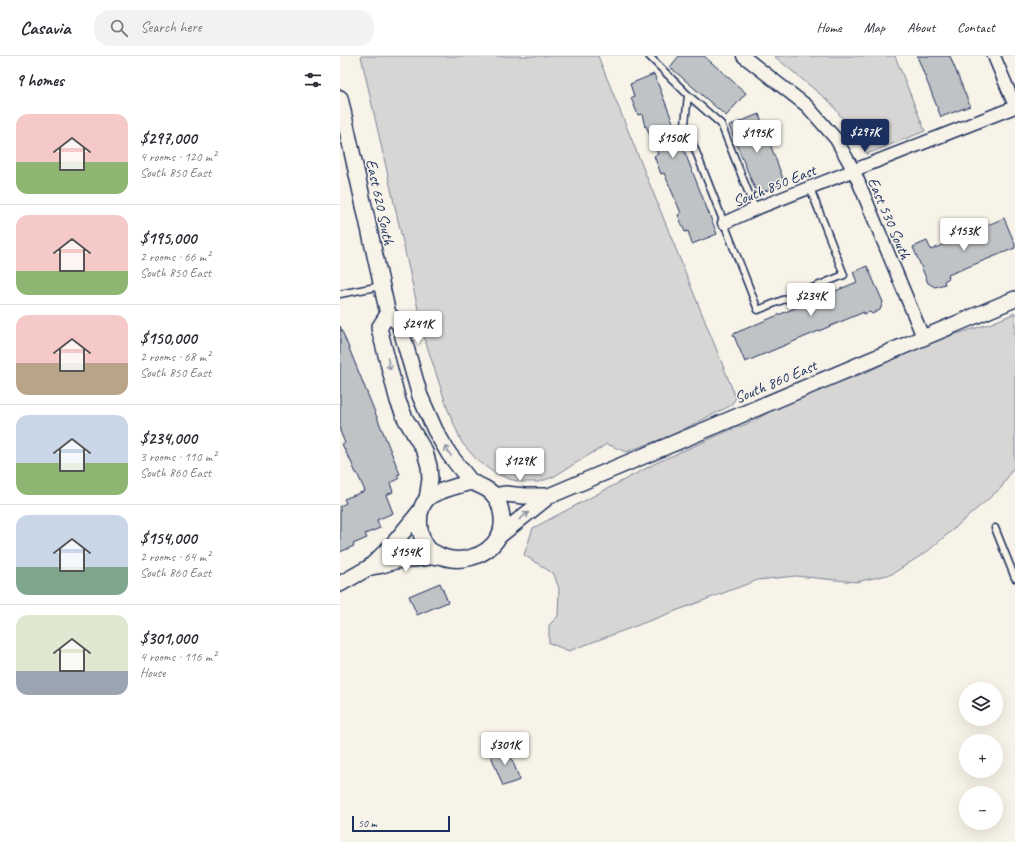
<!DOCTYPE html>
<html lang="en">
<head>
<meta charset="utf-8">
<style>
	body { margin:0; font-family:Caveat,sans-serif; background:#f2f2f3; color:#2b2b33; height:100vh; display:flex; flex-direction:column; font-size:15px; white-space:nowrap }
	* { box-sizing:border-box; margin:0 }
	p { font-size:13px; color:#7c7c81 }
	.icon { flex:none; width:22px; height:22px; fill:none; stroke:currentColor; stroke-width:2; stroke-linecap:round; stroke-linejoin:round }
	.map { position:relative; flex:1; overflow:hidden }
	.side { display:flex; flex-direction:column; background:#fff; width:340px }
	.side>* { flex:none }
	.tools { position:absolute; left:619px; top:626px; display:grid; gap:8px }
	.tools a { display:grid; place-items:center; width:44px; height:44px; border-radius:50%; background:#fff; box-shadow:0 4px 16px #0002; font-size:20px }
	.scale { position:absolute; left:12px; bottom:10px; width:98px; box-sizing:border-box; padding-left:4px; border:2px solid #1b2f5e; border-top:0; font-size:11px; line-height:14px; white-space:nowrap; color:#1b2f5e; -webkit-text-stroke:3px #f7f3e8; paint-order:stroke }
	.price { position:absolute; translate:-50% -34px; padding:0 9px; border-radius:4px; background:#fff; color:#222; font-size:13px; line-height:26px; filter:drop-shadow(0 1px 2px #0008) }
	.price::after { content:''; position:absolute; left:50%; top:24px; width:12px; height:9px; margin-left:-6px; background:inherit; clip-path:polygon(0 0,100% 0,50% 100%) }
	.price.selected { background:#1b2f5e; color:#fff }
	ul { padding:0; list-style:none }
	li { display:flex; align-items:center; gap:12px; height:100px; padding:0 16px }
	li+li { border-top:1px solid #e1e1e2 }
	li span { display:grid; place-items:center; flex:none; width:112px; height:80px; border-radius:12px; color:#555 }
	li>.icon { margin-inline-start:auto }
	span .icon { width:48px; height:48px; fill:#fffc; stroke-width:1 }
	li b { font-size:17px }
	h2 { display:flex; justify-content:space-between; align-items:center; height:48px; padding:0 16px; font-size:17px }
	header { display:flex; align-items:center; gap:24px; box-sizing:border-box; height:56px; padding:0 20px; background:#fff; border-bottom:1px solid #e1e1e2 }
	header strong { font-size:19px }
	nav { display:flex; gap:22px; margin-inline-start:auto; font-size:14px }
	.search { width:280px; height:36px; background:#f2f2f3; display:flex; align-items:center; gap:10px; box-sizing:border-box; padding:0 14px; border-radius:16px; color:#7c7c81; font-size:15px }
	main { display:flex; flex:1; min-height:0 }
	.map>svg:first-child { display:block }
	.green { fill:#d7d6d4; stroke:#798299 }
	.building { fill:#c0c3c5; stroke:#1b2f5e }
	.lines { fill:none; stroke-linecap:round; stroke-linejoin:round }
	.service-casing { stroke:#1b2f5e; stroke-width:9 }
	.minor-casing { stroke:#1b2f5e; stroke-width:15 }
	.tertiary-casing { stroke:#1b2f5e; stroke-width:18 }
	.service { stroke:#f7f3e8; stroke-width:6 }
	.minor { stroke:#f7f3e8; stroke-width:12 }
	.tertiary { stroke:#f7f3e8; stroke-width:15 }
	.oneway { stroke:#8991a3 }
	.labels { text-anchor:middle; stroke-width:3; stroke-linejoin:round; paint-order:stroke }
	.street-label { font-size:16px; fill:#1b2f5e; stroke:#f7f3e8 }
</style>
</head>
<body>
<header>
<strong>Casavia</strong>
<div class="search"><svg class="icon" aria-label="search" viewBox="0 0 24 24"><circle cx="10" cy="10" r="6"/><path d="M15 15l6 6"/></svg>Search here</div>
<nav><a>Home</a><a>Map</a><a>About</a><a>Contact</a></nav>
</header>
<main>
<section class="side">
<h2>9 homes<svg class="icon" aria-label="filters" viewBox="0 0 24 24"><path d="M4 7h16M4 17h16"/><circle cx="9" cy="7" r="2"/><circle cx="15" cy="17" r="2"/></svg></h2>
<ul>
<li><span style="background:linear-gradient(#f6c9c9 60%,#8fb573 0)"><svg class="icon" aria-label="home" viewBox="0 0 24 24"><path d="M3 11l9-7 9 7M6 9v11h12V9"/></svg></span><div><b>$297,000</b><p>4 rooms · 120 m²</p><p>South 850 East</p></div></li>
<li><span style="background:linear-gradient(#f6c9c9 70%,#8fb573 0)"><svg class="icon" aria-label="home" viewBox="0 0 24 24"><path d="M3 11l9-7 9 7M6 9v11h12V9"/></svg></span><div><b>$195,000</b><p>2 rooms · 66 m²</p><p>South 850 East</p></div></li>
<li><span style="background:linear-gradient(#f6c9c9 60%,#b9a48a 0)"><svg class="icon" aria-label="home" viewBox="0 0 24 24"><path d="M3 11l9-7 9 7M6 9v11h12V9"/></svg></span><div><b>$150,000</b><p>2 rooms · 68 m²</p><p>South 850 East</p></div></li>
<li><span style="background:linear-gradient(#c9d6e8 60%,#8fb573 0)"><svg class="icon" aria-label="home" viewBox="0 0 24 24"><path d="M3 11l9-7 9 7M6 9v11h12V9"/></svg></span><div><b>$234,000</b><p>3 rooms · 110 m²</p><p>South 860 East</p></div></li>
<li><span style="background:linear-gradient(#c9d6e8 65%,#7fa58c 0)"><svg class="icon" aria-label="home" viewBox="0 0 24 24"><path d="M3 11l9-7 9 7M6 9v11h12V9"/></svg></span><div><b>$154,000</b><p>2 rooms · 64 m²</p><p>South 860 East</p></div></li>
<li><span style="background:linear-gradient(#dfe7d0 70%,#9aa5b1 0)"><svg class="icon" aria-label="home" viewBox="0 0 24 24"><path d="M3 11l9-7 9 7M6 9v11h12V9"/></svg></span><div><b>$301,000</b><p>4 rooms · 116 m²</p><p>House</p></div></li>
</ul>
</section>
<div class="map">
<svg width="675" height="786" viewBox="0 0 675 786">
	<rect width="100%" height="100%" fill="#f7f3e8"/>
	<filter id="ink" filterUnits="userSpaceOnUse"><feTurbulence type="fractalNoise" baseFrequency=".025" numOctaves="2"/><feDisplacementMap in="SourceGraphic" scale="8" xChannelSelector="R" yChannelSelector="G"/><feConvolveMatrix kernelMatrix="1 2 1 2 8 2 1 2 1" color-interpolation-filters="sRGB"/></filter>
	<g filter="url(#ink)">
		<g class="green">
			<polygon points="21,0 258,0 396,342 390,350 330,380 286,396 267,388 213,421 199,426 182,426 169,423 153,416 137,404 122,387 108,354 85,284"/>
			<polygon points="434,0 555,0 585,75 527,98 492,48"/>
			<polygon points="675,257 675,409 661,432 588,495 552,518 516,526 456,520 418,524 229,595 209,587 209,569 218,560 219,533 214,518 184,499 193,472 316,407 390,374 412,366 434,353 456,342 527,316 566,297 607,281 652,267"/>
		</g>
		<g class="building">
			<polygon points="339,0 364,0 406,37 386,60 330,11"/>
			<polygon points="577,0 610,0 630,50 601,61"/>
			<polygon points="314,18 377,178 352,188 348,175 345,176 338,159 341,157 324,117 321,118 314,100 318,98 306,70 305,71 302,58 298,59 291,42 294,40 290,28"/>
			<polygon points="419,58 445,128 417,138 389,70"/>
			<polygon points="664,162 675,188 675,192 608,219 609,222 604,225 605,228 595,231 588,227 573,191 587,185 591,194"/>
			<polygon points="527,210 543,246 540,254 532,258 530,256 524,258 524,256 405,306 393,278 517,226 513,216"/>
			<polygon points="0,270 60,418 57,419 59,423 50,427 53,436 46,439 53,457 37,464 40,472 25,478 27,482 13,488 14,490 0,496 0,450 6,447 4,443 25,435 17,417 16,417 9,401 8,401 2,388 5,387 0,375"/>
			<polygon points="100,527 108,546 77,559 69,540"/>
			<polygon points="167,691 180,724 163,730 150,697"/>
		</g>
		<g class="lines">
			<defs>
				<g id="service">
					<polyline points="309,0 348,39 381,68 415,153"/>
					<polyline points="348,39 345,68 384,167 418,254 504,219 470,132"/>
					<polyline points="0,238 41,230"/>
					<polyline points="655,472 675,522"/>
				</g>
				<g id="minor">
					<polyline points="403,0 467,50 496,83 514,115 583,281"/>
					<polyline points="654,0 675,50"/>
					<polyline points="384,167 415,153 675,51"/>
				</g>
				<g id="tertiary">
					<polyline points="0,42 48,258 59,267 80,340 95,374 109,398 131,426"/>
					<polyline points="48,258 39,272 58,345 65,362 85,396 89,410 90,423 87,443"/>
					<path d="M131 426C139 429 149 433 154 439 162 449 165 469 159 480 147 502 116 510 95 497 93 496 89 494 88 492 78 480 76 456 86 444 92 436 121 429 131 426Z"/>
					<polyline points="154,440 166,438 184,440 209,440"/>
					<polyline points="159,480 209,440 675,243"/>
					<polyline points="30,511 42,509 55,505 99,500"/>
					<polyline points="0,528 30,511 54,487 81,454"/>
				</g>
			</defs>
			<use href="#service" class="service-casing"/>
			<use href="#minor" class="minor-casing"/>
			<use href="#tertiary" class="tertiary-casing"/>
			<use href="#service" class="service"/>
			<use href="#minor" class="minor"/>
			<use href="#tertiary" class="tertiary"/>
		</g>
		<defs><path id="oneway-shaft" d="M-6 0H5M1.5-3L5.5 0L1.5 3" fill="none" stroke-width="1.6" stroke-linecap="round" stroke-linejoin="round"/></defs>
		<g class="oneway">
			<use href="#oneway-shaft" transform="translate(49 308) rotate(76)"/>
			<use href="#oneway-shaft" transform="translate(108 395) rotate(-122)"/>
			<use href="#oneway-shaft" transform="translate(184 460) rotate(-38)"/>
		</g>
	</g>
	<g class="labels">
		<g class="street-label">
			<text transform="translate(434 129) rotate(-22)" y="6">South 850 East</text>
			<text transform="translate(41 146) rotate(78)" y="6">East 620 South</text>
			<text transform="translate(550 162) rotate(67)" y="6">East 530 South</text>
			<text transform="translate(435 325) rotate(-23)" y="6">South 860 East</text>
		</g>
	</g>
</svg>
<div class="tools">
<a><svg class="icon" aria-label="layers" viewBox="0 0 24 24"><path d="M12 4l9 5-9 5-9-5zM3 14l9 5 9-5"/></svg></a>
<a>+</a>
<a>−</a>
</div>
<div class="scale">50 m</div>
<b class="price selected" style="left:525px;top:97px">$297K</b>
<b class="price" style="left:417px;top:98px">$195K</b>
<b class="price" style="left:333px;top:103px">$150K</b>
<b class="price" style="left:624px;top:196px">$153K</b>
<b class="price" style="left:471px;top:261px">$234K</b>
<b class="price" style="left:78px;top:289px">$241K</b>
<b class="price" style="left:180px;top:426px">$129K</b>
<b class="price" style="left:66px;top:517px">$154K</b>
<b class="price" style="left:165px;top:710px">$301K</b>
</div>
</main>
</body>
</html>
